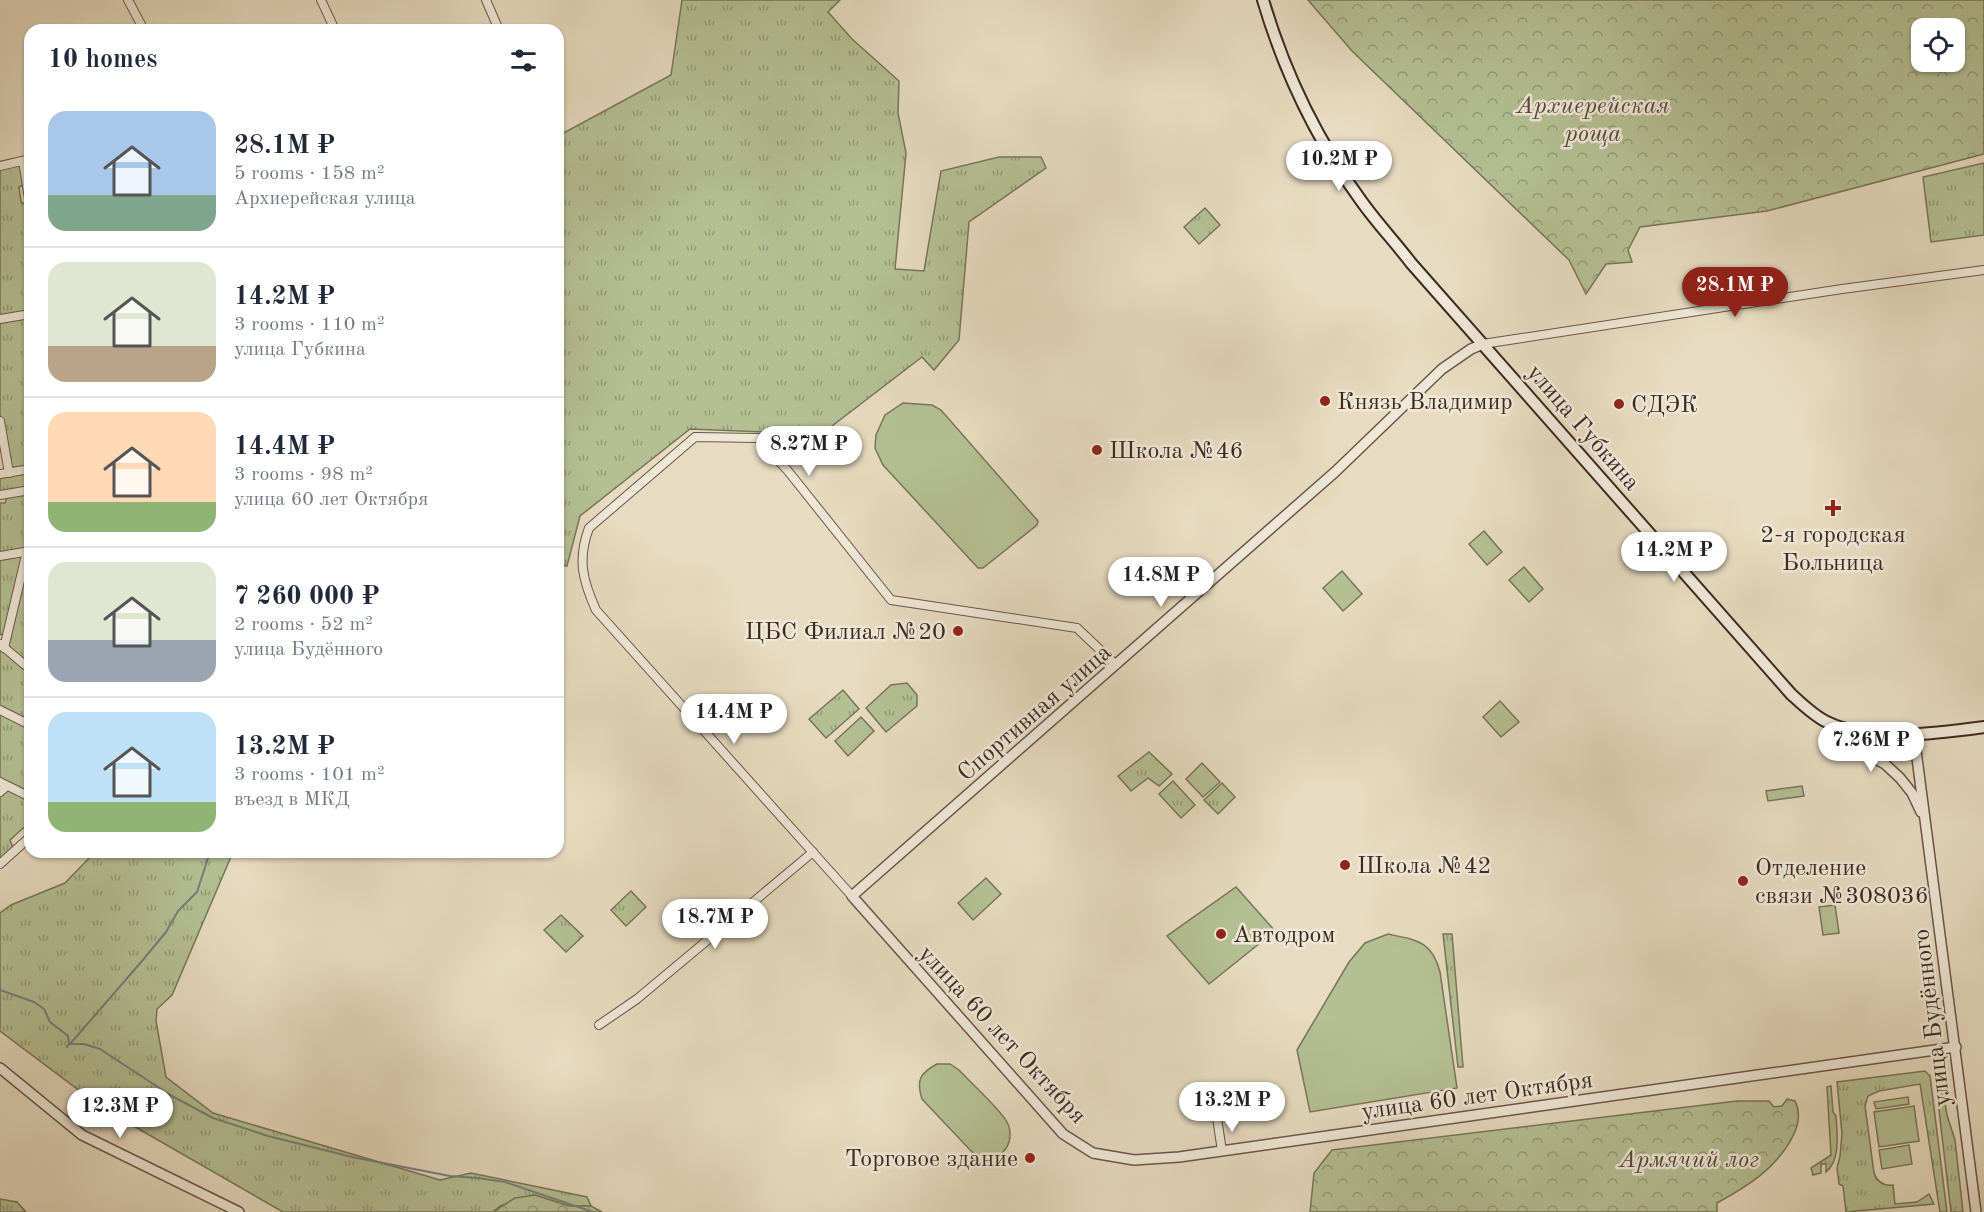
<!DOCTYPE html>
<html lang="en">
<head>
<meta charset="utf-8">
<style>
	body { margin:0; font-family:"Old Standard TT",serif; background:#f2f2f3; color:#1f2937; height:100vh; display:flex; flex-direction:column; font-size:22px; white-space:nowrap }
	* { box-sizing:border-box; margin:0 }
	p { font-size:20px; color:#747a83 }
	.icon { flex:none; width:33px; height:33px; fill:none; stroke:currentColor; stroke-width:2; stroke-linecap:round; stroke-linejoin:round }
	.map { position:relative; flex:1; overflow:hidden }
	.details { position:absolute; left:24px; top:24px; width:540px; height:834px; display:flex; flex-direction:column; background:#fff; border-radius:18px; box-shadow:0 2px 4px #0004 }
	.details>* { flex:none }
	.controls { position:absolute; left:1911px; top:18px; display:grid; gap:12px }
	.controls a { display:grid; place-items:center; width:54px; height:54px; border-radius:12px; background:#fff; box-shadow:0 2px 4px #0004; font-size:30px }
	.price { position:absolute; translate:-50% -51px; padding:0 14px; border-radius:21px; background:#fff; color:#222; font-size:20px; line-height:39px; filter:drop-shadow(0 2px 3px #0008) }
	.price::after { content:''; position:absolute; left:50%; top:36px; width:18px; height:14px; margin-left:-9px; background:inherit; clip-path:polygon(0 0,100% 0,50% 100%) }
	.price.current { background:#8f2418; color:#fff }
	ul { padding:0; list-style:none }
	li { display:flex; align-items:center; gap:18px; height:150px; padding:0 24px }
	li+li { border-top:2px solid #e0e1e3 }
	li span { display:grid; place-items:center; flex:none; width:168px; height:120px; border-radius:18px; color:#555 }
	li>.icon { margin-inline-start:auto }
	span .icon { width:72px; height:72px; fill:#fffc; stroke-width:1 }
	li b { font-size:26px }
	h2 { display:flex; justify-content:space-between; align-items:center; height:72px; padding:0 24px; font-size:26px }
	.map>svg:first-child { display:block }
	.grass { fill:url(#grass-tufts); stroke:#78765a; stroke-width:1.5 }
	.forest { fill:url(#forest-crowns); stroke:#78765a; stroke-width:1.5; fill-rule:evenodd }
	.pitch { fill:#b4c094; stroke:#78765a; stroke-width:1.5 }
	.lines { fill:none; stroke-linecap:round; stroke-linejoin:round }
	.stream { stroke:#75807f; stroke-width:2 }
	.minor-casing { stroke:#675749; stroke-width:10 }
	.tertiary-casing { stroke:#675749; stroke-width:12 }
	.secondary-casing { stroke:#3c2b21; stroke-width:14 }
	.minor { stroke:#efe8d7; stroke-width:8 }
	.tertiary { stroke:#efe8d7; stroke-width:9 }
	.secondary { stroke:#efe8d7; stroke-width:10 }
	.poi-dot { fill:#8f2418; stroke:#efe8d7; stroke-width:2 }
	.labels { text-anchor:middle; stroke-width:5; stroke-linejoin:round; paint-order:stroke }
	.park-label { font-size:24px; font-style:italic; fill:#544938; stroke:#efe8d7 }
	.poi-label { font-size:24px; fill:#3c2b21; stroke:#efe8d7; text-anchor:start }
	.street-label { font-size:24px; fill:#3c2b21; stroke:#efe8d7 }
</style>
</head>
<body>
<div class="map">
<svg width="1984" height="1212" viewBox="0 0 1984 1212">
	<defs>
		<pattern id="grass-tufts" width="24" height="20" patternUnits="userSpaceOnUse" patternTransform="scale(1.5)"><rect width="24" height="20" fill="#b4c094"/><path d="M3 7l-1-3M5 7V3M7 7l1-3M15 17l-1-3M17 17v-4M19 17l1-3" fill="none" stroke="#949c78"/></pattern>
		<pattern id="forest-crowns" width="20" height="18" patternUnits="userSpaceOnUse" patternTransform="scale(1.5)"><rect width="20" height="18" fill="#b4c094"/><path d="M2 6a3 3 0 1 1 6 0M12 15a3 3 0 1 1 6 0" fill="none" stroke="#949c78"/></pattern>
	</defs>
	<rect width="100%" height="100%" fill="#e7dbc1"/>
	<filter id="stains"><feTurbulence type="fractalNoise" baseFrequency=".00333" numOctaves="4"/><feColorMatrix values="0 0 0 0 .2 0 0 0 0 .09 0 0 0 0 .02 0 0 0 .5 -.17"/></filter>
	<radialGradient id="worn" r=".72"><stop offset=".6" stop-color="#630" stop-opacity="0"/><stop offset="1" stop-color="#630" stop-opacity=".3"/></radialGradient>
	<g class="grass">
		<polygon points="682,0 840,0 828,12 852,39 899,81 898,113 906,153 895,269 924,271 941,171 999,157 1041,157 1046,168 969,222 959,340 934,370 922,357 789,459 765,432 690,429 580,516 567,566 558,565 558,136 671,75"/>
		<polygon points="22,163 25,184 19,187 21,202 28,206 30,219 30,312 0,317 0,169"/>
		<polygon points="1984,163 1984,235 1931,242 1923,177"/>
		<polygon points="1205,208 1220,225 1199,244 1184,227"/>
		<polygon points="30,316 30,468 9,471 0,414 0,321"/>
		<polygon points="30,471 30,488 0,493 0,475"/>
		<polygon points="30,492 30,548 0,553 0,503 5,503 7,496"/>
		<polygon points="30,553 30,666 6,647"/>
		<polygon points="24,554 4,634 0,635 0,557"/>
		<polygon points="0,648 30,668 30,723 0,708"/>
		<polygon points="907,683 917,695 917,706 886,732 866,708 891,685"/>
		<polygon points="843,690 859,709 826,738 809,719"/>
		<polygon points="0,712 30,727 30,794 0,779"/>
		<polygon points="1149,752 1172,774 1159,786 1148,778 1131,791 1118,776"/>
		<polygon points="1173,781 1195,805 1181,818 1159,794"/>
		<polygon points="1222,783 1235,797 1218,814 1204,800"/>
		<polygon points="1802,786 1804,796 1768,801 1766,791"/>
		<polygon points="7,787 30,798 30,822 10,840 14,850 0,862 0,793"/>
		<polygon points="95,852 233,852 172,995 157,1009 156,1021 166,1077 213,1113 440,1180 471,1173 587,1197 591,1206 569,1206 535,1195 500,1206 493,1212 283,1212 104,1109 0,1031 0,913 11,905 65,883"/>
		<polygon points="631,891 646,907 626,926 611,910"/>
		<polygon points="561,915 583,936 566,952 544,930"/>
		<polygon points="1452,934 1463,1067 1458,1067 1443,934"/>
		<path d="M1925 1071 1930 1076 1947 1212H1940L1920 1084 1879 1091 1868 1096 1865 1106 1874 1173C1877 1182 1883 1186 1893 1185L1895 1204 1917 1202 1929 1194 1934 1204 1846 1212 1843 1186 1839 1184 1837 1168 1840 1156 1842 1134 1837 1082Z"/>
		<polygon points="1941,1081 1947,1115 1955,1140 1963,1212 1951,1212 1936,1085 1936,1083"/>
		<path d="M1831 1086 1833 1112 1836 1116C1837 1133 1841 1160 1826 1172V1164H1821V1173L1813 1175 1811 1168 1831 1155 1827 1087Z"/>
		<polygon points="0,1199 17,1202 26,1212 0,1212"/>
	</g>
	<g class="forest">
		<path d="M1308 0H1984V154L1767 211 1640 227 1628 250 1632 262 1606 264 1586 294 1569 260 1352 51ZM1954 28V62H1922V28Z"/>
		<path d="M1787 1099 1795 1101C1801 1113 1799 1124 1793 1136 1777 1168 1748 1186 1717 1203V1212H1310L1314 1173 1332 1150 1737 1101H1769L1774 1107 1782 1106Z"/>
		<polygon points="535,1195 569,1206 591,1206 602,1212 493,1212 515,1198"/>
	</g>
	<g class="pitch">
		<polygon points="903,403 932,405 941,410 1038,521 1037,525 983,568 978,568 883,465 875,448 876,435 885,415"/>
		<polygon points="1484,531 1502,552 1487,565 1469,544"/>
		<polygon points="1524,567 1543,589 1529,602 1509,580"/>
		<polygon points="1342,571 1362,594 1343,611 1323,588"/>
		<polygon points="1500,701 1519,722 1501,737 1483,717"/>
		<polygon points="861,717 874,731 848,756 835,741"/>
		<polygon points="1202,763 1220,782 1203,797 1186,779"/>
		<polygon points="986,878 1001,894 973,920 958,903"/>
		<polygon points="1236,887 1275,931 1209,984 1167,936"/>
		<polygon points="1835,905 1839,933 1823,935 1819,907"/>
		<path d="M1388 934C1417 940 1432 941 1440 972L1457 1088 1310 1112 1297 1050 1349 962 1365 943Z"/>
		<path d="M937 1064H950L959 1070C971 1083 999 1108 1007 1122 1012 1131 1011 1144 1003 1152 993 1160 982 1157 972 1152L922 1099C916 1080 920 1073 937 1064Z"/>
		<polygon points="1908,1097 1909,1104 1876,1109 1874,1102"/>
		<polygon points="1914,1106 1919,1141 1879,1147 1874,1112"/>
		<polygon points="1909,1145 1912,1164 1882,1169 1879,1150"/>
	</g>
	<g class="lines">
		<g class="stream">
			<polyline points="0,990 34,1002 44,1009 50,1022 68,1036 69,1044"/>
			<polyline points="70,1044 142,961 166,932 178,911 197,892 210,852"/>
			<polyline points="67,1047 69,1044 84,1044 100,1049 170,1095 213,1118 268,1136 352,1157 450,1176 478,1178 505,1182 593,1212"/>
		</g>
		<defs>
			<g id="minor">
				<polyline points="128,0 144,30"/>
				<polyline points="321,0 335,30"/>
				<polyline points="486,0 499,30"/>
				<polyline points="23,161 30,205"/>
				<polyline points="0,166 30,159"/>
				<polyline points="0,319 30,314"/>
				<polyline points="1483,344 1842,289 1984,270"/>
				<polyline points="0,421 9,473"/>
				<polyline points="0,474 30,469"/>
				<polyline points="0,495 30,490"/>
				<polyline points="0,556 30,551"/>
				<polyline points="0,644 25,665 30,667"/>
				<polyline points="4,648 27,551"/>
				<polyline points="0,710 30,725"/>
				<polyline points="0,782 30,797"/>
				<polyline points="0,792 7,786"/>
				<polyline points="0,864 30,837"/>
				<path d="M852 896 596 610C583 581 577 560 589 528L695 437 758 438 788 471 891 600 1077 628 1116 665"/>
				<polyline points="599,1025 637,999 813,852"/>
				<polyline points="1217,1118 1222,1151"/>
			</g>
			<g id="tertiary">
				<polyline points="1483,344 1471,349 1442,369 1335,472 852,896 1063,1134 1093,1153 1134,1160 1179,1157 1956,1047"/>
				<polyline points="1828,723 1849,745 1885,764 1900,778 1912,793 1921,812"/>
				<polyline points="1914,735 1976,1212"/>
				<polyline points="0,1068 82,1135 239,1212"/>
			</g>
			<path id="secondary" d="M1263 0C1284 71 1318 142 1362 202 1377 223 1395 242 1411 263L1791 694C1802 704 1814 716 1827 722 1869 743 1940 733 1984 727"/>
		</defs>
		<use href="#minor" class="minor-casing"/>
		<use href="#tertiary" class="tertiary-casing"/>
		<use href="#secondary" class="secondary-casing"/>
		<use href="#minor" class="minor"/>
		<use href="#tertiary" class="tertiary"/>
		<use href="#secondary" class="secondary"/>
	</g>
	<g class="poi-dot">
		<circle cx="1325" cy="401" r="6"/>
		<circle cx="1619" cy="404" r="6"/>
		<circle cx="1097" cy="450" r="6"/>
		<path d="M1830 499h6v6h6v6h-6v6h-6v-6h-6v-6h6z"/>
		<circle cx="958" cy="631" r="6"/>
		<circle cx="1345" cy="865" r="6"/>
		<circle cx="1743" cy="881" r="6"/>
		<circle cx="1221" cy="934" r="6"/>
		<circle cx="1030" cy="1158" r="6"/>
	</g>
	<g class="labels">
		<g class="park-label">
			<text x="1593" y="113">Архиерейская<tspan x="1593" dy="28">роща</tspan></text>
			<text x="1689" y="1167">Армячий лог</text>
		</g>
		<g class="poi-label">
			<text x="1337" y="409">Князь Владимир</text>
			<text x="1631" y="412">СДЭК</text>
			<text x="1109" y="458">Школа №46</text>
			<text x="1833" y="542" text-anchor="middle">2-я городская<tspan x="1833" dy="28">Больница</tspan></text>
			<text x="946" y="639" text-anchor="end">ЦБС Филиал №20</text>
			<text x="1357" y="873">Школа №42</text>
			<text x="1755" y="875">Отделение<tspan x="1755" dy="28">связи №308036</tspan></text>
			<text x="1233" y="942">Автодром</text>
			<text x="1018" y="1166" text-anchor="end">Торговое здание</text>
		</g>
		<g class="street-label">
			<text transform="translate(1584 427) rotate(49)" y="8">улица Губкина</text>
			<text transform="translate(1034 712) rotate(-41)" y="8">Спортивная улица</text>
			<text transform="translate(1931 1018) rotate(-97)" y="8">улица Будённого</text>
			<text transform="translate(1003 1034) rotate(47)" y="8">улица 60 лет Октября</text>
			<text transform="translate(1477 1095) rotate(-8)" y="8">улица 60 лет Октября</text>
		</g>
	</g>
	<rect width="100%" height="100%" filter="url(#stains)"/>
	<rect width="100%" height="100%" fill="url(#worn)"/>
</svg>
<div class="controls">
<a><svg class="icon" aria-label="locate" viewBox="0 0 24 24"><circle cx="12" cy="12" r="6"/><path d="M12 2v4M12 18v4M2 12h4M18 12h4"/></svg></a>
</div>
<b class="price" style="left:1339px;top:192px">10.2M ₽</b>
<b class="price current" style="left:1735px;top:318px">28.1M ₽</b>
<b class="price" style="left:809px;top:477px">8.27M ₽</b>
<b class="price" style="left:1674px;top:583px">14.2M ₽</b>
<b class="price" style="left:1161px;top:608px">14.8M ₽</b>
<b class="price" style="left:734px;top:745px">14.4M ₽</b>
<b class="price" style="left:1871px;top:773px">7.26M ₽</b>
<b class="price" style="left:715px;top:950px">18.7M ₽</b>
<b class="price" style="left:1232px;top:1133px">13.2M ₽</b>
<b class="price" style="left:120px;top:1139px">12.3M ₽</b>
<section class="details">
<h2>10 homes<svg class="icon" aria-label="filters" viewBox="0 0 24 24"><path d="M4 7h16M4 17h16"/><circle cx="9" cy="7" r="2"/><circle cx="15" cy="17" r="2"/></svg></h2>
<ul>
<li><span style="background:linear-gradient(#a9c7e8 70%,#7fa58c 0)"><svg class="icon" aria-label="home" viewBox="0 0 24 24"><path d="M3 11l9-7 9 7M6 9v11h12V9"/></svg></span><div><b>28.1M ₽</b><p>5 rooms · 158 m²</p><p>Архиерейская улица</p></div></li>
<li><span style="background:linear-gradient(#dfe7d0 70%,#b9a48a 0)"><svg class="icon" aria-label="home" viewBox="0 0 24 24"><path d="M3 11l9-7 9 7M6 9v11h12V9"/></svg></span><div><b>14.2M ₽</b><p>3 rooms · 110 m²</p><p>улица Губкина</p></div></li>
<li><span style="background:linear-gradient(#ffd9b3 75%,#8fb573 0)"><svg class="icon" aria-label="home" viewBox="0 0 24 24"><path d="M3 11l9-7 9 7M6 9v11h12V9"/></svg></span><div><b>14.4M ₽</b><p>3 rooms · 98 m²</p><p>улица 60 лет Октября</p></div></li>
<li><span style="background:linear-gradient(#dfe7d0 65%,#9aa5b1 0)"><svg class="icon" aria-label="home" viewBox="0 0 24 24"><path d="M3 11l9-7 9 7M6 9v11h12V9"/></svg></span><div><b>7 260 000 ₽</b><p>2 rooms · 52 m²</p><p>улица Будённого</p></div></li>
<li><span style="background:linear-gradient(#bfe0f5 75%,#8fb573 0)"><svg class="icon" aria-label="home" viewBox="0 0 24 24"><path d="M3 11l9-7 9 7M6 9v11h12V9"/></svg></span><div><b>13.2M ₽</b><p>3 rooms · 101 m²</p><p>въезд в МКД</p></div></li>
</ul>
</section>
</div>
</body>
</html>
